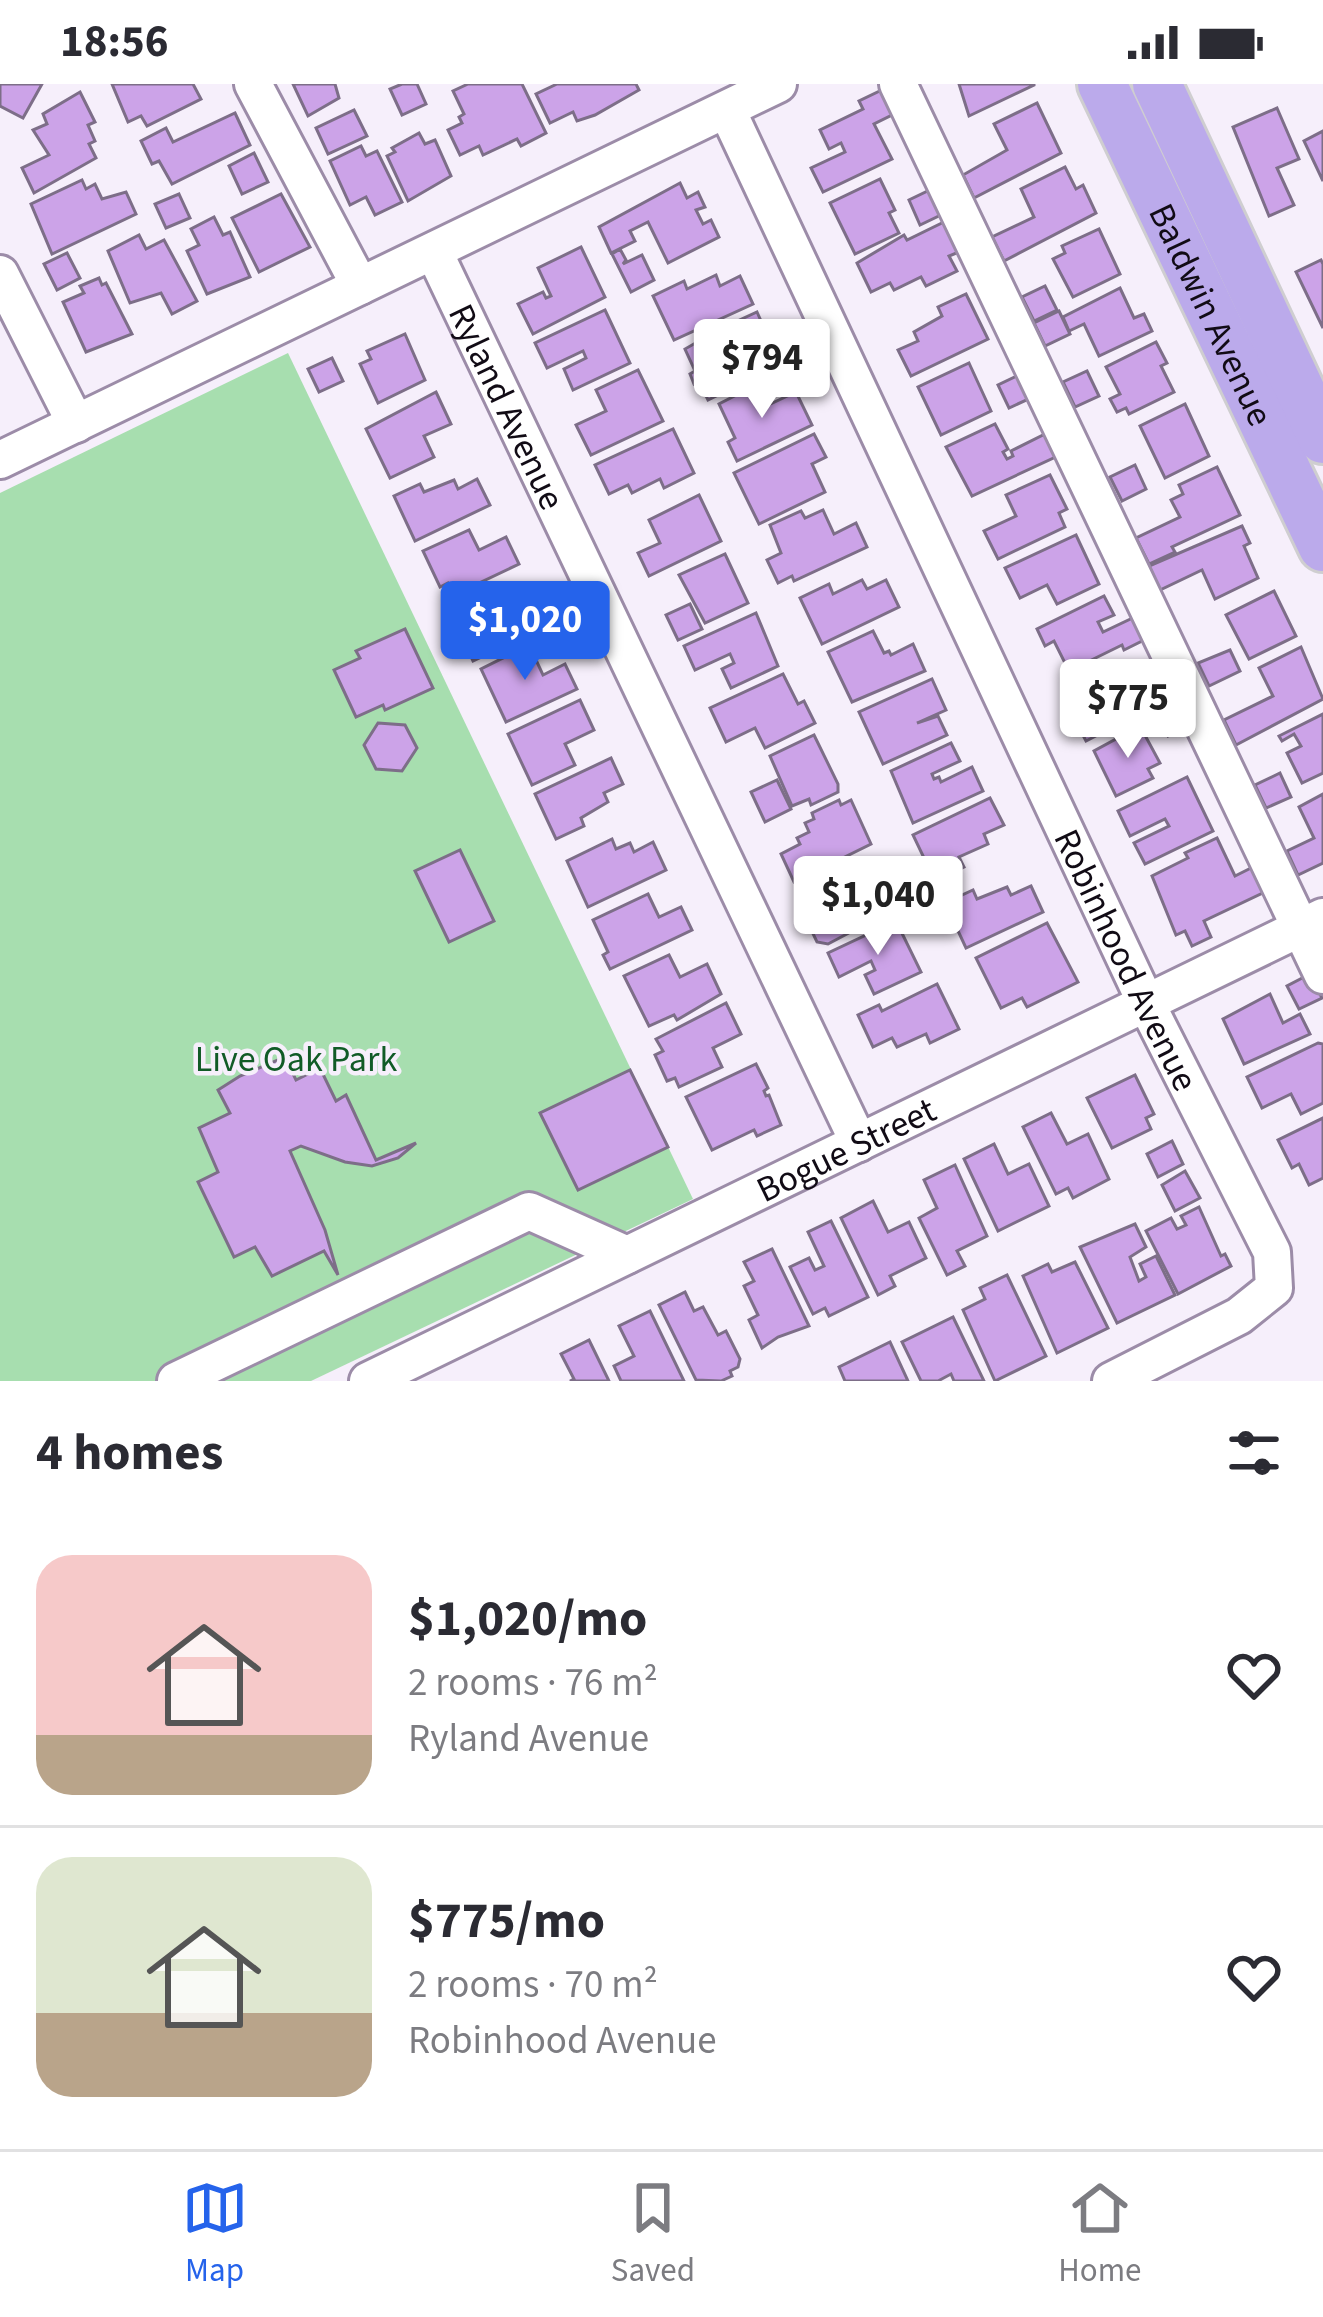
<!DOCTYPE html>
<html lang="en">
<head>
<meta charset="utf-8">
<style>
	body { margin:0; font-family:"Source Sans 3",sans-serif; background:#f7f7f7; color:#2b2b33; height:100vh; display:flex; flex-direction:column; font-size:45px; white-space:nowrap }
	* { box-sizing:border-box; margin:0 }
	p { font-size:39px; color:#7c7c81 }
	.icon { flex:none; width:66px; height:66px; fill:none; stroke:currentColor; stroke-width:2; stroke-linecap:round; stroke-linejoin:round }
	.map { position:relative; height:1297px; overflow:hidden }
	.sheet { display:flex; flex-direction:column; background:#fff; flex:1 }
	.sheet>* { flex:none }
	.price { position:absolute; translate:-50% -102px; padding:0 27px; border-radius:12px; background:#fff; color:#222; font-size:39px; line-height:78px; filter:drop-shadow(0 3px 6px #0008) }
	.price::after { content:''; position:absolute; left:50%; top:72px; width:36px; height:27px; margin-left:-18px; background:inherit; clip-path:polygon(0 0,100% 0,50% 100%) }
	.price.current { background:#2563eb; color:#fff }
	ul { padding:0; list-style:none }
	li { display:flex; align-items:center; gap:36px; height:300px; padding:0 36px }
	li+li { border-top:3px solid #e1e1e2 }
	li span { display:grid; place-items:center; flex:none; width:336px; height:240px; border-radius:36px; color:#555 }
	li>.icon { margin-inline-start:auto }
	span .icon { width:144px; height:144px; fill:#fffc; stroke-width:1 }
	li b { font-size:51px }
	h2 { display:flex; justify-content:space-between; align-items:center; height:144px; padding:0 36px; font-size:51px }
	.status { display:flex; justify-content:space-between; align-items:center; height:84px; padding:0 60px; background:#fff; direction:ltr }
	.status svg { height:33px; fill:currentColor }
	.dock { display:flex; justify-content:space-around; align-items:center; height:168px; border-top:3px solid #e1e1e2; background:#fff; font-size:33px; color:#7c7c81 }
	.dock a { display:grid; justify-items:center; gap:6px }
	.dock .current { color:#2563eb }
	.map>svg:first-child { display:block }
	.green { fill:#a7deaf }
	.building { fill:#cca3e8; stroke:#7d6e88; stroke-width:3 }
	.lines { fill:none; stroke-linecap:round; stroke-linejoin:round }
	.minor-casing { stroke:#9c8ca8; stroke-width:42 }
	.major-casing { stroke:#cfced0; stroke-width:54 }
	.minor { stroke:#fff; stroke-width:36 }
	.major { stroke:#bbaaeb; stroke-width:48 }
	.labels { text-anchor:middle; stroke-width:9; stroke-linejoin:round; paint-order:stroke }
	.street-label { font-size:36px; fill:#110b15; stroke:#f6effb }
	.park-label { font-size:36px; fill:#115b27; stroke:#f6effb }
</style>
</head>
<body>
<div class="status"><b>18:56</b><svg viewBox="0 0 49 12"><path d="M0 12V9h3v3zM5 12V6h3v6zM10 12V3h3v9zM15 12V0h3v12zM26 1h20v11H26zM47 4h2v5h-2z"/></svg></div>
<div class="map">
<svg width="1323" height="1297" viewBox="0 0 1323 1297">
	<rect width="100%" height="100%" fill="#f6effb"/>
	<polygon class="green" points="288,269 693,1115 311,1297 0,1297 0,409"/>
	<g class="building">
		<polygon points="0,0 42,0 23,34 0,22"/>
		<polygon points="112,0 193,0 201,15 147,42 141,32 128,38"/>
		<polygon points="293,0 335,0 339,14 308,32"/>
		<polygon points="402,0 417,0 426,20 402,31 390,5"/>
		<polygon points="468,0 522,0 546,49 521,62 517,55 483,71 479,62 460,71 448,46 462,39 459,33 464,30 453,7"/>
		<polygon points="557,0 636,0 639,6 595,31 577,37 573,28 550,39 536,10"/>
		<polygon points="959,0 1034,0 1034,1 969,32"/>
		<polygon points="886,4 898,28 874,40 892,75 823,108 811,84 845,68 841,59 829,65 820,46 863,25 859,17"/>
		<polygon points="80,8 95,38 88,41 95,57 89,60 96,74 34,109 22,84 49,71 33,46 47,40 43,30"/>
		<polygon points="1037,19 1061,69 974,114 963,91 1007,66 994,40"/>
		<polygon points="1277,24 1299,75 1277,84 1294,121 1269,132 1233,43"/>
		<polygon points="354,26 367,52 328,70 316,44"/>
		<polygon points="235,29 250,61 172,100 159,77 152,80 141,57 166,44 173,58"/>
		<polygon points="1323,47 1323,97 1304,57"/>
		<polygon points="419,49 425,60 435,56 451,92 408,117 387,72 395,68 392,64"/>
		<polygon points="361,62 366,72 377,67 402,118 375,131 366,113 350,121 330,77"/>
		<polygon points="254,69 268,98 242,110 229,82"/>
		<polygon points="1065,83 1076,105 1083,101 1096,129 1004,177 992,153 1034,133 1021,105"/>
		<polygon points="880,95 895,126 889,129 899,149 855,170 830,119"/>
		<polygon points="82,96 86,105 95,100 102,115 126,108 136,130 52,170 31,120"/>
		<polygon points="680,99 687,114 698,108 705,123 696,126 703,140 711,136 719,153 668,179 648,138 630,147 635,157 611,169 599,143"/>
		<polygon points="936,103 947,128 920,141 909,116"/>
		<polygon points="179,110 190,134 166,144 155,120"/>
		<polygon points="281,110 310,163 259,188 232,134"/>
		<polygon points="214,133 223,151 230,148 250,193 207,210 187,167 199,161 191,145"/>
		<polygon points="944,138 959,168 949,172 957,187 926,202 921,193 894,206 890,199 871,208 857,179 904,151 907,156"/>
		<polygon points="1099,145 1120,190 1073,213 1053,175 1065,169 1062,162"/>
		<polygon points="139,151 146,165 164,156 197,217 172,230 161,209 130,219 108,167"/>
		<polygon points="581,163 605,213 533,250 518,220 543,208 546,214 551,212 538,184"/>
		<polygon points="620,165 626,176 623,180 642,171 654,196 631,208 612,170"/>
		<polygon points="67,169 80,194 57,206 44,180"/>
		<polygon points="1321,176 1323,180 1323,244 1296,188"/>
		<polygon points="716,191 720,202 740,192 753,220 674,256 653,212 684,197 687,205"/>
		<polygon points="99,194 102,201 106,199 132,250 86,268 63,218 84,209 80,202"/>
		<polygon points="1045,202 1057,226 1034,237 1022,213"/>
		<polygon points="1120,204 1134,234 1144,230 1152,247 1099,272 1084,240 1069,247 1063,233"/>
		<polygon points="966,210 988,255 911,292 898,266 918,257 914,248 942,232 938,223"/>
		<polygon points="605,226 630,279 573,306 564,285 586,274 583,267 547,284 535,259"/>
		<polygon points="1059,227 1070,250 1045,262 1034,239"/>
		<polygon points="757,228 770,257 744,269 731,240"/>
		<polygon points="720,245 721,249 729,245 743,275 748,275 751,295 708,316 699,297 694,300 690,290 695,287 685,265"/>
		<polygon points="405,250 425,296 378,319 360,280 371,275 367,267"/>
		<polygon points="1156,258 1167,279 1161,282 1174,308 1129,330 1126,324 1117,328 1110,315 1120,310 1106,283"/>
		<polygon points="332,274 343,297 319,308 308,285"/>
		<polygon points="969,279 991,327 941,351 918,303"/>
		<polygon points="638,286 663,337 591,371 576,341 606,327 596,306"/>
		<polygon points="1087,287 1099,312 1075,323 1063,298"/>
		<polygon points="1023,289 1035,312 1009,324 998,301"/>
		<polygon points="756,301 766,322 796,308 812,341 737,377 728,358 735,354 719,320"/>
		<polygon points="436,308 451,340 424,352 434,373 390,394 366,345"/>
		<polygon points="1185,320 1209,372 1165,394 1140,342"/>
		<polygon points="995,340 1008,365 1003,368 1007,375 1013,372 1011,367 1051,347 1062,370 972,412 946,363"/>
		<polygon points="673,345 694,389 664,404 660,395 632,409 628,401 609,410 595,381"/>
		<polygon points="814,350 826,373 812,380 825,408 759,440 734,389"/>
		<polygon points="1135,381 1146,405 1122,417 1110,393"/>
		<polygon points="1217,383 1240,431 1172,463 1175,468 1149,480 1136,454 1180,433 1171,416 1183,410 1179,401"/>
		<polygon points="1050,391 1067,425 1059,429 1065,443 998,475 984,447 1016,432 1006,411"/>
		<polygon points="477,395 490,421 415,457 394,412 420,400 424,408 454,396 458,405"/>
		<polygon points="699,411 721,457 649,492 638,469 660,459 649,436"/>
		<polygon points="823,426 834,450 856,439 867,463 794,497 792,492 778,499 767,476 781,469 770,441 801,427 805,434"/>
		<polygon points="1242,442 1250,459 1244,462 1258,494 1215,515 1202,486 1160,506 1149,482"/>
		<polygon points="469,446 479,466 506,453 519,480 473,502 476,508 459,516 448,499 440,503 423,467"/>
		<polygon points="1076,451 1099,500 1057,520 1047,501 1020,514 1005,484"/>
		<polygon points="725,470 748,519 705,539 679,491"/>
		<polygon points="862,496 867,505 886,496 899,523 822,560 800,514 829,500 833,510"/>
		<polygon points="494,506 519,555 473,577 450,527"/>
		<polygon points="1274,507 1296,552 1249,575 1226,531"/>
		<polygon points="1104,512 1114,531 1098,538 1103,548 1139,531 1150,553 1124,566 1122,561 1069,587 1054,557 1045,562 1037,545"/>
		<polygon points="535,515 549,544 523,556 509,526"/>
		<polygon points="690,520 702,545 678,556 666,531"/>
		<polygon points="756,529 778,582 731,604 722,585 734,579 730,570 695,586 684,562"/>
		<polygon points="405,545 433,604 385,626 383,621 356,633 334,586 360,574 356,567"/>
		<polygon points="873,547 884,569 889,567 891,571 913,560 925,587 852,618 828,568"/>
		<polygon points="529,561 543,591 565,580 577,605 506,638 481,585"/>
		<polygon points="1301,563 1323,615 1236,661 1224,636 1273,612 1259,584"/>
		<polygon points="1230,566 1240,587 1209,602 1198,579"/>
		<polygon points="1126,578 1142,610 1144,605 1169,593 1180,616 1155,629 1146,626 1086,657 1075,636 1083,632 1069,605"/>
		<polygon points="783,590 798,620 804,617 815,639 765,664 755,644 726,658 710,624"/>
		<polygon points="932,595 946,626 917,639 938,632 947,651 883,680 859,628"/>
		<polygon points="580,616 594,646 565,660 575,681 532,701 508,650"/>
		<polygon points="1179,618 1191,641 1168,652 1157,629"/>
		<polygon points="1323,630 1323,689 1302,699 1287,669 1301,662 1294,650 1282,657 1279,652"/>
		<polygon points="378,639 405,641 417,664 402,687 376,685 364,661"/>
		<polygon points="1140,642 1160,679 1148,685 1153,694 1116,712 1094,667"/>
		<polygon points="814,651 838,700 838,708 811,721 809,715 792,722 770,672"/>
		<polygon points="951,659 960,677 932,690 934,695 939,693 941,698 972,683 983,707 913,739 891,687"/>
		<polygon points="611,674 623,700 604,709 608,718 581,734 584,742 556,755 535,710"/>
		<polygon points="1280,689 1291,713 1266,724 1255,701"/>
		<polygon points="1187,693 1213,747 1145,780 1134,759 1169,742 1165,735 1130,752 1118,727"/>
		<polygon points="777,696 791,725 765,738 751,708"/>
		<polygon points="1323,710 1323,779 1298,791 1287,767 1314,754 1299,723"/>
		<polygon points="990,714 1004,741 984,750 988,760 959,773 964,783 935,797 913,751"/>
		<polygon points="839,716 841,721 851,716 871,760 794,798 781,770 800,760 797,754 809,748 805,739 814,735 812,729"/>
		<polygon points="1217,754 1235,792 1259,780 1271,805 1204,837 1211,853 1192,862 1185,847 1176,851 1152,792 1188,774 1185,769"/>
		<polygon points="612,755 616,765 630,759 634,768 653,758 666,786 588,823 567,777"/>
		<polygon points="460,766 494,837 449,858 415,787"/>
		<polygon points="876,775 892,808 883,812 890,827 828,860 817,858 806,835 841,815 832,795 840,791 838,786 859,776 860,780"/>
		<polygon points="1031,802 1043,828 966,864 945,819 973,806 977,815 1007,803 1011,811"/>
		<polygon points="648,810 659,833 681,823 692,846 610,885 603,871 608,868 593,836"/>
		<polygon points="896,837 921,888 874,910 865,891 875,886 871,877 839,893 828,869"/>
		<polygon points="1047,839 1078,898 1027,923 1022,914 1001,924 976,874"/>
		<polygon points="669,871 680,893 707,880 721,910 677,936 674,931 649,942 624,892"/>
		<polygon points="1310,890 1322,914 1299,925 1287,902"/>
		<polygon points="937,900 959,945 930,959 926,950 897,963 892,954 873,963 858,931 879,921 882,927"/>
		<polygon points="1270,910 1283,939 1300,930 1310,950 1244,980 1223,935"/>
		<polygon points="726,919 741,950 713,964 722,983 679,1003 675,994 667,997 655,971 663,967 656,955"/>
		<polygon points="1318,959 1323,960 1323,1019 1301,1030 1291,1010 1262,1024 1247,993"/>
		<polygon points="285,973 296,996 320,984 336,1017 346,1011 376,1076 416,1059 398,1074 372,1082 345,1078 301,1062 290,1067 325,1146 338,1191 324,1167 272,1192 255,1163 234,1173 198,1098 218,1088 199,1044 230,1029 218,1006 240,992"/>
		<polygon points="756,980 768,1004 764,1007 766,1012 769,1011 781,1041 757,1052 754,1046 712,1066 686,1013"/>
		<polygon points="630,986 668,1063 578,1106 540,1029"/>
		<polygon points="1135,991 1154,1030 1146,1034 1151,1045 1112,1064 1087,1014"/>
		<polygon points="1051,1029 1067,1060 1088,1050 1109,1095 1073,1114 1068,1104 1056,1110 1023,1043"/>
		<polygon points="1323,1034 1323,1094 1309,1101 1299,1080 1292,1084 1278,1056"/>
		<polygon points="1172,1057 1183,1080 1158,1093 1147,1070"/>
		<polygon points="994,1060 1008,1090 1029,1080 1049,1122 998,1147 964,1075"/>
		<polygon points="955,1081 987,1152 957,1167 965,1182 947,1191 919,1134 937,1124 924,1096"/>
		<polygon points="1185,1087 1200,1114 1175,1127 1162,1101"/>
		<polygon points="873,1117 888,1148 909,1138 926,1174 890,1192 895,1202 878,1211 841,1134"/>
		<polygon points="1199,1123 1221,1172 1225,1170 1231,1182 1178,1210 1146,1147 1171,1134 1177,1145 1186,1141 1181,1132"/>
		<polygon points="831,1137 868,1213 829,1232 825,1224 813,1230 790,1183 809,1174 815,1186 824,1182 808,1148"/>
		<polygon points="1135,1140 1146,1163 1130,1173 1139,1197 1146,1193 1140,1180 1156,1172 1175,1211 1117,1239 1080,1163"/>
		<polygon points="772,1165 809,1242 778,1253 762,1264 749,1236 758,1231 744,1202 754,1197 744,1178"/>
		<polygon points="1075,1178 1108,1244 1057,1269 1023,1192 1048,1180 1052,1188"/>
		<polygon points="1007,1191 1046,1272 995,1297 963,1226 985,1215 980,1204"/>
		<polygon points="685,1208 694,1227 703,1223 718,1251 726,1247 740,1275 738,1283 730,1287 732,1292 721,1297 696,1296 659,1221"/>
		<polygon points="650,1227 684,1297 621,1297 614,1282 634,1272 619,1242"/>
		<polygon points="953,1233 984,1297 954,1297 951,1290 938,1297 921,1297 902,1258"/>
		<polygon points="589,1256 609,1297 570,1297 574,1295 561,1270"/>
		<polygon points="890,1258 908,1297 845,1297 839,1283"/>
	</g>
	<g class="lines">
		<defs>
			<g id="minor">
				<polyline points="253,0 360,202"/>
				<polyline points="898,0 1323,891"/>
				<path id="s1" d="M727 26 1146 919 1272 1168 1274 1204 1239 1232 1111 1297"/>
				<path id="s2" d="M434 168 859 1059"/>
				<polyline points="0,190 76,340"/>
				<polyline points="0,376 778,0"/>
				<polyline points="176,1297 529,1127 627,1171"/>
				<path id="s3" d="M368 1297 1323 833"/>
			</g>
			<g id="major">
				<path id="s4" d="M1102 0 1323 463"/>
				<polyline points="1157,0 1323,355"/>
			</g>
		</defs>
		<use href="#minor" class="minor-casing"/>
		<use href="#major" class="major-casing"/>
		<use href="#minor" class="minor"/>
		<use href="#major" class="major"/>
	</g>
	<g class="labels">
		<g class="street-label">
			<text dy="13" stroke="none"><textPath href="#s4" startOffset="255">Baldwin Avenue</textPath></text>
			<text dy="13" stroke="none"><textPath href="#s2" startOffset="171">Ryland Avenue</textPath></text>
			<text dy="13" stroke="none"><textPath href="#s1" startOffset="939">Robinhood Avenue</textPath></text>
			<text dy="13" stroke="none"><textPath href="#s3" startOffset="531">Bogue Street</textPath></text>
		</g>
		<g class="park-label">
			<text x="296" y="987">Live Oak Park</text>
		</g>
	</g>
</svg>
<b class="price" style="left:762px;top:337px">$794</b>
<b class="price current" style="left:525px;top:599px">$1,020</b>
<b class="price" style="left:1128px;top:677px">$775</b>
<b class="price" style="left:878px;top:874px">$1,040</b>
</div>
<section class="sheet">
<h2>4 homes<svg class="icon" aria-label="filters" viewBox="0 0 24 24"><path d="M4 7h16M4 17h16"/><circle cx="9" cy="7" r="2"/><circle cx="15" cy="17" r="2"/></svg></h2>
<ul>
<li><span style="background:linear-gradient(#f6c9c9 75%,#b9a48a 0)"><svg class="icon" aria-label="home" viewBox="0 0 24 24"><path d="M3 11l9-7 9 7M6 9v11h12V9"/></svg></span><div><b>$1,020/mo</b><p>2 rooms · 76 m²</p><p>Ryland Avenue</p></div><svg class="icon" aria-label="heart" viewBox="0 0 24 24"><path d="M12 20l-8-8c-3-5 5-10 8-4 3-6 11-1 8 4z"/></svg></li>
<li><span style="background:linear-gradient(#dfe7d0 65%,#b9a48a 0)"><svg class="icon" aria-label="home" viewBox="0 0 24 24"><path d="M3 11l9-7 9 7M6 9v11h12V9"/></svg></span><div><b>$775/mo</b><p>2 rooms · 70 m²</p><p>Robinhood Avenue</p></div><svg class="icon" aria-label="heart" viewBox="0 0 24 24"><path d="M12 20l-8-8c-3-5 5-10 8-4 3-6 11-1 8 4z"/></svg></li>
</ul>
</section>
<nav class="dock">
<a class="current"><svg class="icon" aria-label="map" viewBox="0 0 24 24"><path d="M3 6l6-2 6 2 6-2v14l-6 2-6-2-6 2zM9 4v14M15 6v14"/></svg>Map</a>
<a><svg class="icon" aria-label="saved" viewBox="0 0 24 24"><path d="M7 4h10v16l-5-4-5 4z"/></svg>Saved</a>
<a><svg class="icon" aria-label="home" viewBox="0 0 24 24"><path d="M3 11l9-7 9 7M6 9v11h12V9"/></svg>Home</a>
</nav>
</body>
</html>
